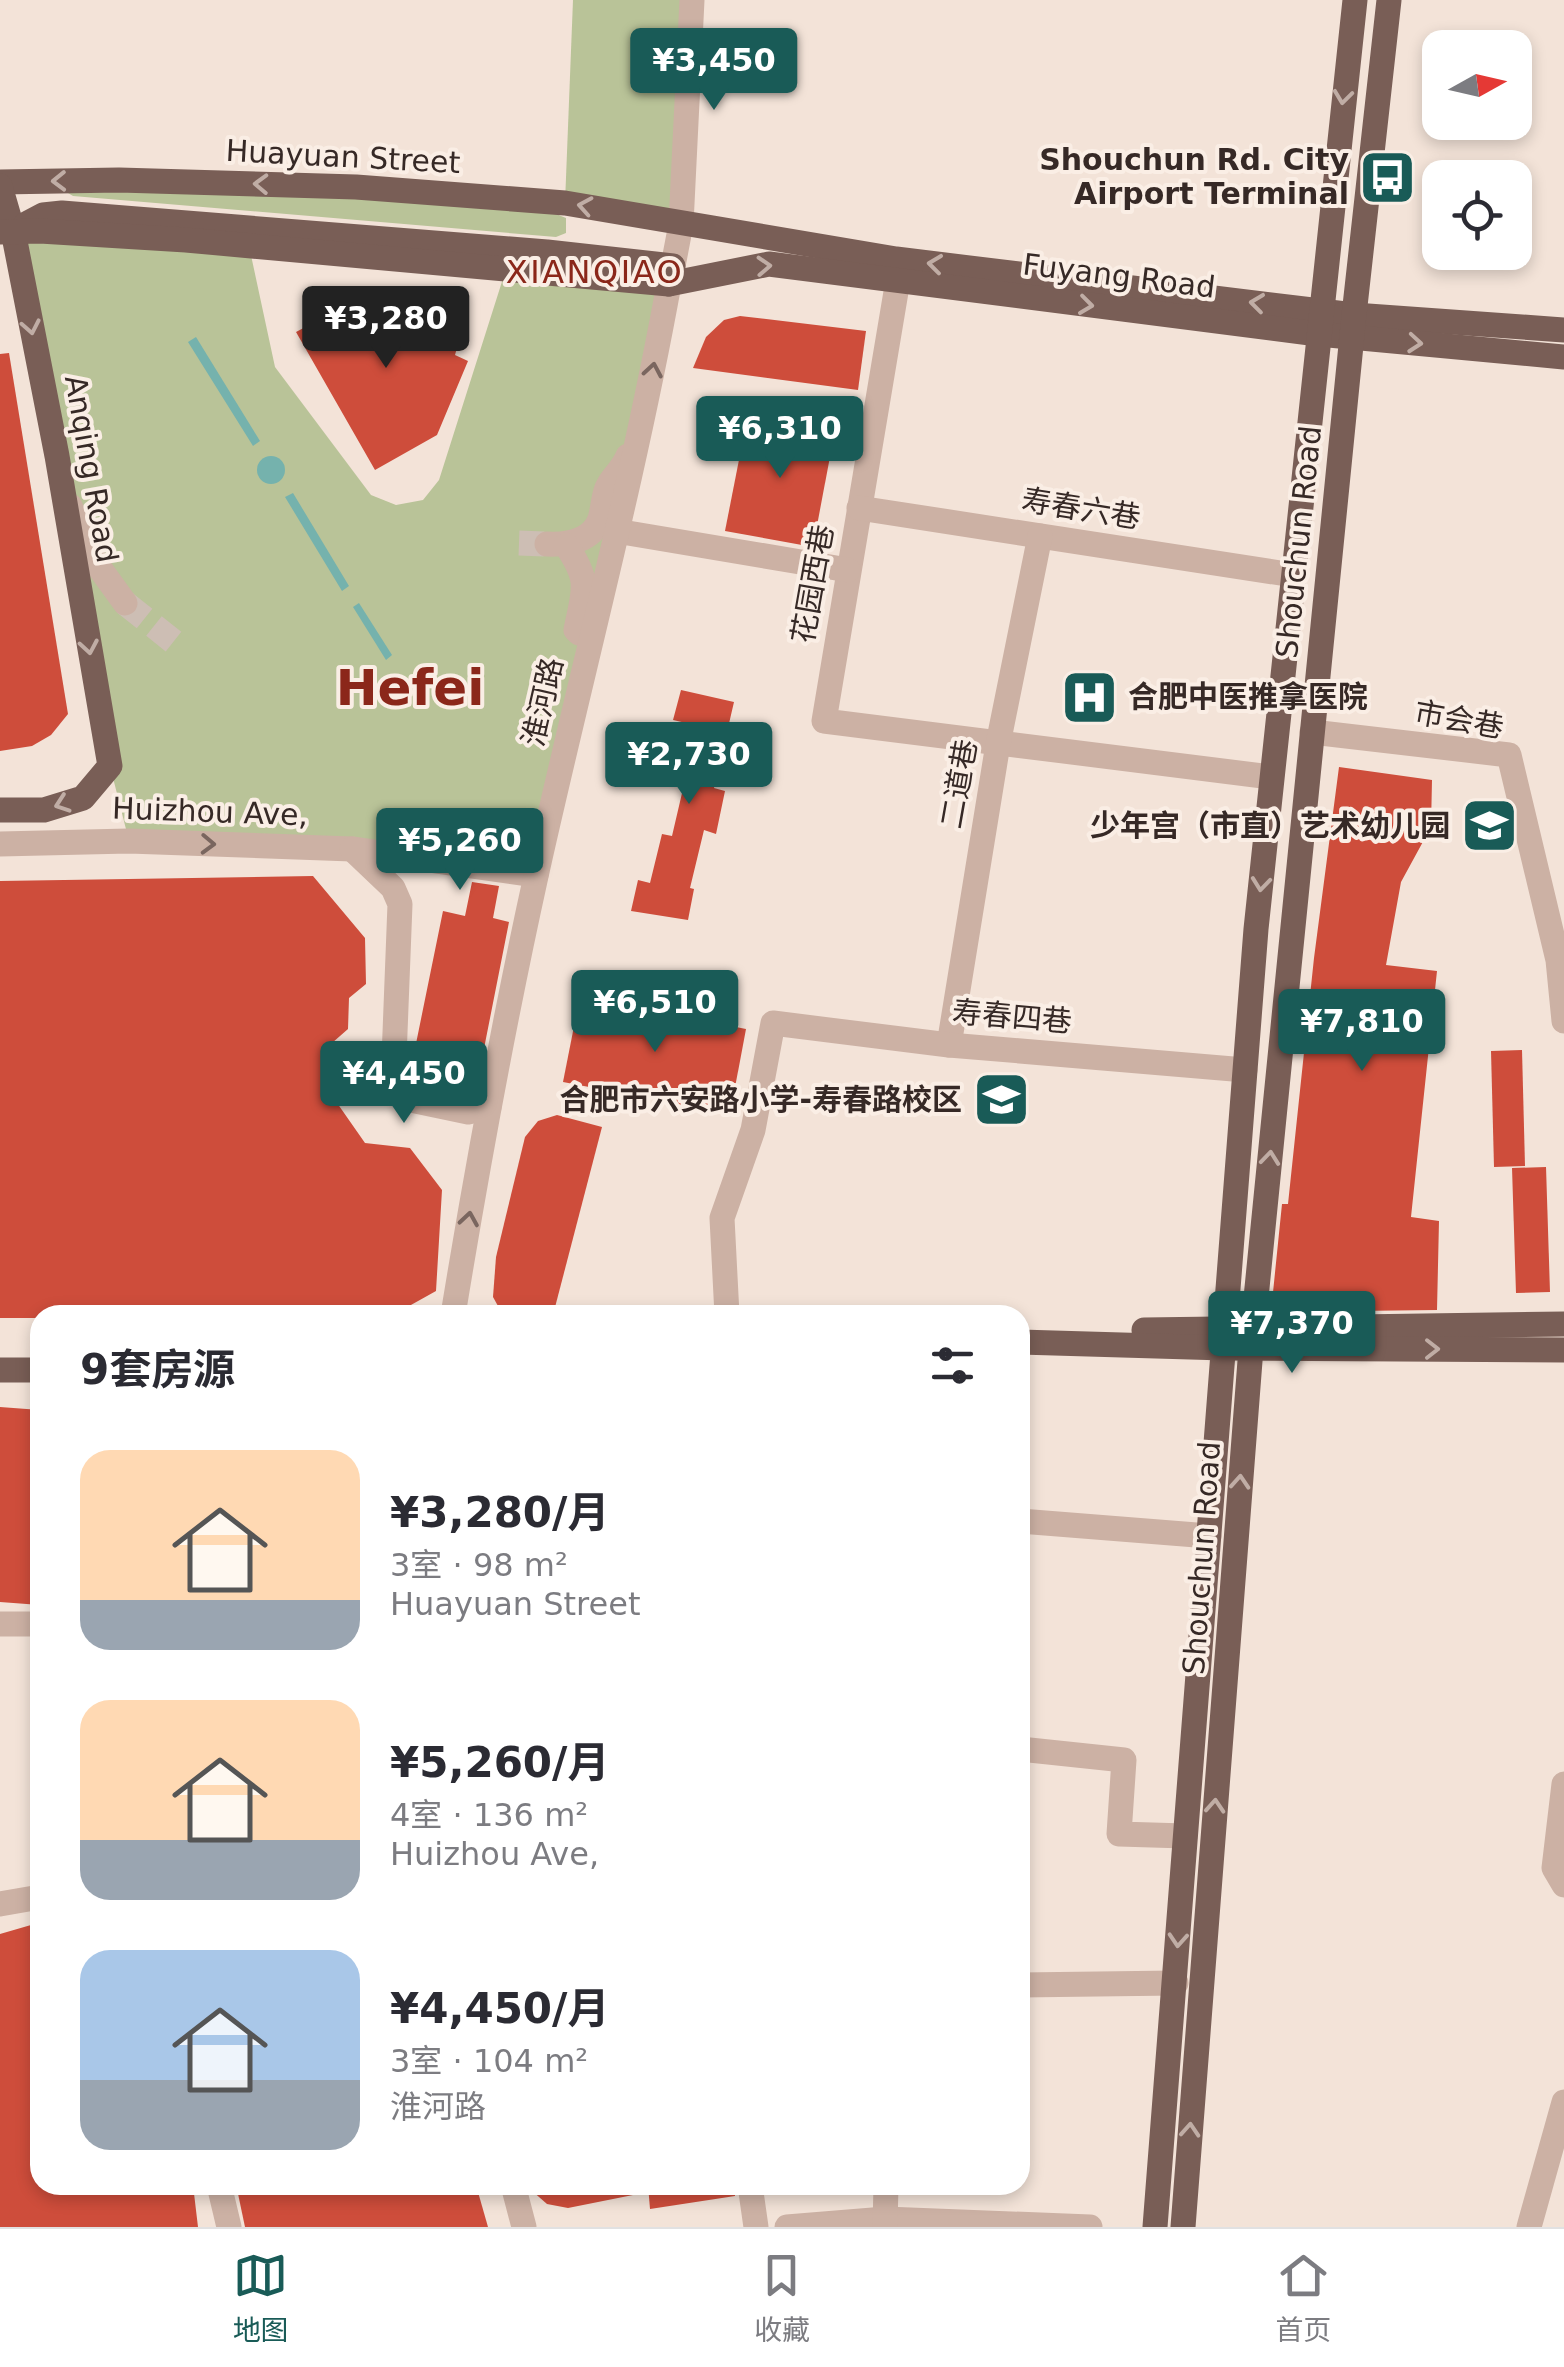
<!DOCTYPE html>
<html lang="zh">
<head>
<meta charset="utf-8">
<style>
	body { margin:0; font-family:"DejaVu Sans","Noto Sans SC",sans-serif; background:#f2f2f3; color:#2b2b33; height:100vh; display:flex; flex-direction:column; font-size:38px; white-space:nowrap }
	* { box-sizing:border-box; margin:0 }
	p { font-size:32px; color:#7c7c81 }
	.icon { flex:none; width:55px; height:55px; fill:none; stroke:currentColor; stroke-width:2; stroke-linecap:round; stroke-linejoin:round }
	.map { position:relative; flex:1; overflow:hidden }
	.details { position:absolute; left:30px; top:1305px; width:1000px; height:890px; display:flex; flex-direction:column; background:#fff; border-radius:30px; box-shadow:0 5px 15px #0003 }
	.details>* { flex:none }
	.needle { width:65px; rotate:82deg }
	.controls { position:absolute; left:1422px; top:30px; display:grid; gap:20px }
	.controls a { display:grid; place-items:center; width:110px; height:110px; border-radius:20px; background:#fff; box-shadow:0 5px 15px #0003; font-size:50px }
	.price { position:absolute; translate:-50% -85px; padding:0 22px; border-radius:10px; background:#195b57; color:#fff; font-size:32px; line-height:65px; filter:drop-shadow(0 2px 5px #0008) }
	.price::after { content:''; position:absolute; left:50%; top:60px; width:30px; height:22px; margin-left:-15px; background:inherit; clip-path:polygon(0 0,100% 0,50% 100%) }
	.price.current { background:#222; color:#fff }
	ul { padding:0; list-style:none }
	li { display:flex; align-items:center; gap:30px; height:250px; padding:0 50px }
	li span { display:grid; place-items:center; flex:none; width:280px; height:200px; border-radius:30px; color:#555 }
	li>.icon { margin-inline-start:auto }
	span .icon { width:120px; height:120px; fill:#fffc; stroke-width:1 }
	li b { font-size:42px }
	h2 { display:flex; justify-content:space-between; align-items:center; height:120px; padding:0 50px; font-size:42px }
	.tabs { display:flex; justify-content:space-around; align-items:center; height:140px; border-top:2px solid #e1e1e2; background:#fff; font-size:28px; color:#7c7c81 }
	.tabs a { display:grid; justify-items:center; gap:5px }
	.tabs .current { color:#195b57 }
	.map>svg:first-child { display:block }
	.green { fill:#b9c398 }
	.water { fill:#75b2ad }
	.building { fill:#ce4d3b }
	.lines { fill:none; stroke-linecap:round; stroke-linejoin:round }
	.minor-tunnel { stroke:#cdbeb4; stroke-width:25; stroke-dasharray:25 12; stroke-linecap:butt }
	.minor { stroke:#ccb1a4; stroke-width:25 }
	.major { stroke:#795e56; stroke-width:25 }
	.oneway { stroke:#c0ada5 }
	.oneway2 { stroke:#7a665f }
	.labels { text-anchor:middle; stroke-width:8; stroke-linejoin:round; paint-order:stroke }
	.street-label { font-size:30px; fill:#362926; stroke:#faeee5 }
	.poi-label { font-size:30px; font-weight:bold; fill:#362926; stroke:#faeee5; text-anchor:end }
	.neighbourhood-label { font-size:32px; letter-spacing:2.5px; fill:#8b271a; stroke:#faeee5 }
	.town-label { font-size:50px; font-weight:bold; fill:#8b271a; stroke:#faeee5 }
</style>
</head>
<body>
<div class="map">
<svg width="1564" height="2227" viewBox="0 0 1564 2227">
	<rect width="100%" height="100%" fill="#f3e3d8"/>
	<g class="green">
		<polygon points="573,0 692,0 681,224 565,203"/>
		<polygon points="69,176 556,214 566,218 566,233 556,237 73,196 63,190"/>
		<polygon points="13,231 249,246 275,367 371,495 396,505 423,500 439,480 506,269 669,284 536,875 129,841 110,766"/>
	</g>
	<g class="water">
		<polygon points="196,337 260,441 253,446 188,342"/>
		<circle cx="271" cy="470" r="14"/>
		<polygon points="293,493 349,586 342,591 285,497"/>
		<polygon points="359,603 392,655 386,660 353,607"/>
	</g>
	<g class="building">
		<polygon points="355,295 435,305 434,317 444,321 453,332 458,344 455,355 468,361 437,435 375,470 296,332 313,323 308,318 327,305 331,311"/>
		<polygon points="740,316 866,331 858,390 693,368 706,337 724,320"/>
		<polygon points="9,353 68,714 51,735 32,746 0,751 0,354"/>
		<polygon points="748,414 835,430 813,547 725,531"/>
		<polygon points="681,690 734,702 714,788 725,791 716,834 704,830 690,888 694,889 688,920 631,911 638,880 650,883 662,834 672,836 686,776 676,774 686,723 673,720"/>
		<polygon points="1339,767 1432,780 1431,827 1401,882 1386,965 1437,971 1411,1217 1439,1221 1437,1310 1271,1312 1282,1204 1288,1204 1314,958"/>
		<polygon points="313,876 365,938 366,984 349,998 348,1029 332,1043 328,1090 365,1143 410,1148 442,1190 436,1291 393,1315 40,1315 40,1318 0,1318 0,881"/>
		<polygon points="472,882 499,886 493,918 509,922 475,1094 472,1094 425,1086 426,1082 409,1078 443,911 465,916"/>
		<polygon points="580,996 746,1029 730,1114 563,1082"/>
		<polygon points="1522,1050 1525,1166 1494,1167 1491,1051"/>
		<polygon points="557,1115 602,1127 553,1315 503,1315 493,1297 496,1257 525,1137 538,1121"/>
		<polygon points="1546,1167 1550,1292 1516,1293 1512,1168"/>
		<polygon points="0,1407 40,1410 40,1605 0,1602"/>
		<polygon points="31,1925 40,1926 40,2185 193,2185 198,2227 0,2227 0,1934"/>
		<polygon points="250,2185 476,2185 488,2227 245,2227 237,2189"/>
		<polygon points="530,2185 647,2185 648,2192 568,2208 547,2204 531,2190"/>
		<polygon points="648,2185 734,2185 735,2196 650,2209"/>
	</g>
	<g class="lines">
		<g class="minor-tunnel">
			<polyline points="519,543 547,544"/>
			<polyline points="125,603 174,642"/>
		</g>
		<g class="minor">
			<polyline points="673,266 681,224 692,0"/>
			<polyline points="898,280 824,721 1271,777"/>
			<polyline points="70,506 96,563 125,603"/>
			<polyline points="859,508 1293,575"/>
			<polyline points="616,531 848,570"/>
			<path d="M547 544C567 545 592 541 600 519 603 509 603 498 607 488 612 476 622 471 628 456"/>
			<path d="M566 545C591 582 584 589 576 630L579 633"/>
			<polyline points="1312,732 1509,755 1558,960 1564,1021"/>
			<polyline points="0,844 129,841 352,849 536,875"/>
			<polyline points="352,849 393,888 400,904 393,1084 406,1099 468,1112 489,1107"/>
			<polyline points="949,1045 998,744 1040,536"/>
			<path d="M453 1315C477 1168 504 1021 536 876 580 678 633 483 669 284"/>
			<polyline points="727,1315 722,1218 753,1130 773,1023 949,1045 1245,1070"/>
			<polyline points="1020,1521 1209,1536"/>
			<polyline points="0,1624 40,1624"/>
			<polyline points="1020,1749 1124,1760 1119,1834 1185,1836"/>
			<polyline points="1564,1784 1554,1868 1564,1885"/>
			<polyline points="0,1904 40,1897"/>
			<polyline points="1020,1985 1176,1983"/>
			<polyline points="219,2185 229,2227"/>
			<polyline points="513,2185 524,2227"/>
			<polyline points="750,2185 756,2227"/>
			<polyline points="787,2227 885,2219 1090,2227"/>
			<polyline points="885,2227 886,2185"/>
			<polyline points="1529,2227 1564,2102"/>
		</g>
		<g class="major">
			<polyline points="0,182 119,180 356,187 565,203 896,259 1354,315 1564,330"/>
			<polyline points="0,186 13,231 57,456 110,766 83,798 44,810 0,810"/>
			<polyline points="26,224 43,215 62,213 547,252 673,266 669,284"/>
			<polyline points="0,232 40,231 186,240 669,284 769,264 1318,334 1564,357"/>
			<polyline points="1144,1330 1564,1324"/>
			<polyline points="1020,1342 1224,1348 1564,1350"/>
			<polyline points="0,1370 40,1370"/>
			<polyline points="1155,2227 1256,929 1355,0"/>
			<polyline points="1183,2227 1251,1348 1354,315 1389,0"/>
		</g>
	</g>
	<defs><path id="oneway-chevron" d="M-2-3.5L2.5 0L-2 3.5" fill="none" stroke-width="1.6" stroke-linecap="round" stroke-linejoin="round" transform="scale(2.5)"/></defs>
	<g class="oneway">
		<use href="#oneway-chevron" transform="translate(1343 97) rotate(97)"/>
		<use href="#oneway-chevron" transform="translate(59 181) rotate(179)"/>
		<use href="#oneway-chevron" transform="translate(261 184) rotate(-178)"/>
		<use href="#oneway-chevron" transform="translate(585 206) rotate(-170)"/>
		<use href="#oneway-chevron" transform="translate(935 264) rotate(-173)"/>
		<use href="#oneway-chevron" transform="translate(764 266) rotate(-3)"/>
		<use href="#oneway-chevron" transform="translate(1257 303) rotate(-173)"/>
		<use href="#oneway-chevron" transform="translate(1086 305) rotate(7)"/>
		<use href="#oneway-chevron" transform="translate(31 327) rotate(79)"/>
		<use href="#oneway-chevron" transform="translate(1415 343) rotate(5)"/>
		<use href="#oneway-chevron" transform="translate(89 647) rotate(80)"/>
		<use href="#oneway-chevron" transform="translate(62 804) rotate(161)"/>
		<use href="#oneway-chevron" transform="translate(1261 884) rotate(96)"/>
		<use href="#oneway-chevron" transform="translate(1270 1158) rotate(-84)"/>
		<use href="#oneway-chevron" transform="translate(1432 1349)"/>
		<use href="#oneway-chevron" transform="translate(1240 1482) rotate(-86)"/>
		<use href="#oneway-chevron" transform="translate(1215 1806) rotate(-86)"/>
		<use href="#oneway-chevron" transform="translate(1178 1940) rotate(94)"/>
		<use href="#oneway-chevron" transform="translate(1190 2130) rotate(-86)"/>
	</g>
	<g class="oneway2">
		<use href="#oneway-chevron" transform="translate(653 370) rotate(-80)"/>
		<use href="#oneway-chevron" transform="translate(208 844) rotate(2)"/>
		<use href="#oneway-chevron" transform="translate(469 1219) rotate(-81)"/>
	</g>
	<defs>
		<symbol id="bus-square" viewBox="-11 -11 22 22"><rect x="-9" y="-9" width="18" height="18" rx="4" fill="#195b57" stroke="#faeee5"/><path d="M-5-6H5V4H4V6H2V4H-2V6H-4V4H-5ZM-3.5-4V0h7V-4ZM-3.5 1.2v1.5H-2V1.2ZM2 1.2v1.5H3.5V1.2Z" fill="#fff"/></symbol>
		<symbol id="hospital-square" viewBox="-11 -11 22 22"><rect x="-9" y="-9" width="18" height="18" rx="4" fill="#195b57" stroke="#faeee5"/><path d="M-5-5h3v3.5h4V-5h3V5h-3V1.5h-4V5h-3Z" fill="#fff"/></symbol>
		<symbol id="school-square" viewBox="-11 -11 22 22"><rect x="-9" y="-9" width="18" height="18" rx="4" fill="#195b57" stroke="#faeee5"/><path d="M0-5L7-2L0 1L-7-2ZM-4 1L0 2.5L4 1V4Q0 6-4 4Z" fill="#fff"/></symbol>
	</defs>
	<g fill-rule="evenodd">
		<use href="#bus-square" x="1356" y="146" width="63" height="63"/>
		<use href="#hospital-square" x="1058" y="666" width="63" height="63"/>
		<use href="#school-square" x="1458" y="794" width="63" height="63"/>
		<use href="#school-square" x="970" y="1068" width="63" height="63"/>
	</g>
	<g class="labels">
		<g class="street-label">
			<text transform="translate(343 157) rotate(3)" y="10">Huayuan Street</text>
			<text transform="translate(1119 276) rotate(7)" y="10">Fuyang Road</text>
			<text transform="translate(91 469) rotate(80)" y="10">Anqing Road</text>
			<text transform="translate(1081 509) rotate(9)" y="10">寿春六巷</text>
			<text transform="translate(1299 542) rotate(-84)" y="10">Shouchun Road</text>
			<text transform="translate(813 584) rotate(-80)" y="10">花园西巷</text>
			<text transform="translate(543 702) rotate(-77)" y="10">淮河路</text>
			<text transform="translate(1459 720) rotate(10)" y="10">市会巷</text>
			<text transform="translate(959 784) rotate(-80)" y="10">二道巷</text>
			<text transform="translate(210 812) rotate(2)" y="10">Huizhou Ave,</text>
			<text transform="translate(1012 1017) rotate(5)" y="10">寿春四巷</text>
			<text transform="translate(1202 1558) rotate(-86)" y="10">Shouchun Road</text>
		</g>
		<g class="poi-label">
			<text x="1349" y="170">Shouchun Rd. City<tspan x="1349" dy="34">Airport Terminal</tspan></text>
			<text x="1128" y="707" text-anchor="start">合肥中医推拿医院</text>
			<text x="1450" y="836">少年宫（市直）艺术幼儿园</text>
			<text x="962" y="1110">合肥市六安路小学-寿春路校区</text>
		</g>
		<g class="neighbourhood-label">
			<text x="595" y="283">XIANQIAO</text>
		</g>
		<g class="town-label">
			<text x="410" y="705">Hefei</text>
		</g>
	</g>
</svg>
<div class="controls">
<a><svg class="needle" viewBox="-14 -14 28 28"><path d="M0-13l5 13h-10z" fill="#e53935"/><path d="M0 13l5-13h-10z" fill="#7c7c81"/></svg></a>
<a><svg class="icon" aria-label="locate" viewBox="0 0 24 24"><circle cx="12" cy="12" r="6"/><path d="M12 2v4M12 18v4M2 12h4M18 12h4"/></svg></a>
</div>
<b class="price" style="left:714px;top:113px">¥3,450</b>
<b class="price current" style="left:386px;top:371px">¥3,280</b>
<b class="price" style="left:780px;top:481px">¥6,310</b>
<b class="price" style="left:689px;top:807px">¥2,730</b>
<b class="price" style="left:460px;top:893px">¥5,260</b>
<b class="price" style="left:655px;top:1055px">¥6,510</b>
<b class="price" style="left:1362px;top:1074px">¥7,810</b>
<b class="price" style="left:404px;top:1126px">¥4,450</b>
<b class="price" style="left:1292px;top:1376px">¥7,370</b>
<section class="details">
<h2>9套房源<svg class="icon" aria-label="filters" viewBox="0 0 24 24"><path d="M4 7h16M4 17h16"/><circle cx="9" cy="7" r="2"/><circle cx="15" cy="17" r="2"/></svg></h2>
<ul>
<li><span style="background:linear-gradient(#ffd9b3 75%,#9aa5b1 0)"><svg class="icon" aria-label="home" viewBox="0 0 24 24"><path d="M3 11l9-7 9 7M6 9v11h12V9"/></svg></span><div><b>¥3,280/月</b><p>3室 · 98 m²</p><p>Huayuan Street</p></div></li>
<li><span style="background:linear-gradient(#ffd9b3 70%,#9aa5b1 0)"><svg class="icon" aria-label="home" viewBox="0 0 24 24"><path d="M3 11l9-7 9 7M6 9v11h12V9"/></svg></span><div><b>¥5,260/月</b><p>4室 · 136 m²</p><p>Huizhou Ave,</p></div></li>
<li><span style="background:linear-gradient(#a9c7e8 65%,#9aa5b1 0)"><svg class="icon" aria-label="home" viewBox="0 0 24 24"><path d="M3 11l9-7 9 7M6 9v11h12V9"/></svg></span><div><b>¥4,450/月</b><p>3室 · 104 m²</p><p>淮河路</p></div></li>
</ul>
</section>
</div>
<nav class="tabs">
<a class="current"><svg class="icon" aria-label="map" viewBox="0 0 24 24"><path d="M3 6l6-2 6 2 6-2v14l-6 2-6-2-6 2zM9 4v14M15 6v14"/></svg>地图</a>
<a><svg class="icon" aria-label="saved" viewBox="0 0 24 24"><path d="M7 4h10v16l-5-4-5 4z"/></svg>收藏</a>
<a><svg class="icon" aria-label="home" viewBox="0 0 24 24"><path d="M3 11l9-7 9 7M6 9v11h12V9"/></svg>首页</a>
</nav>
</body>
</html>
